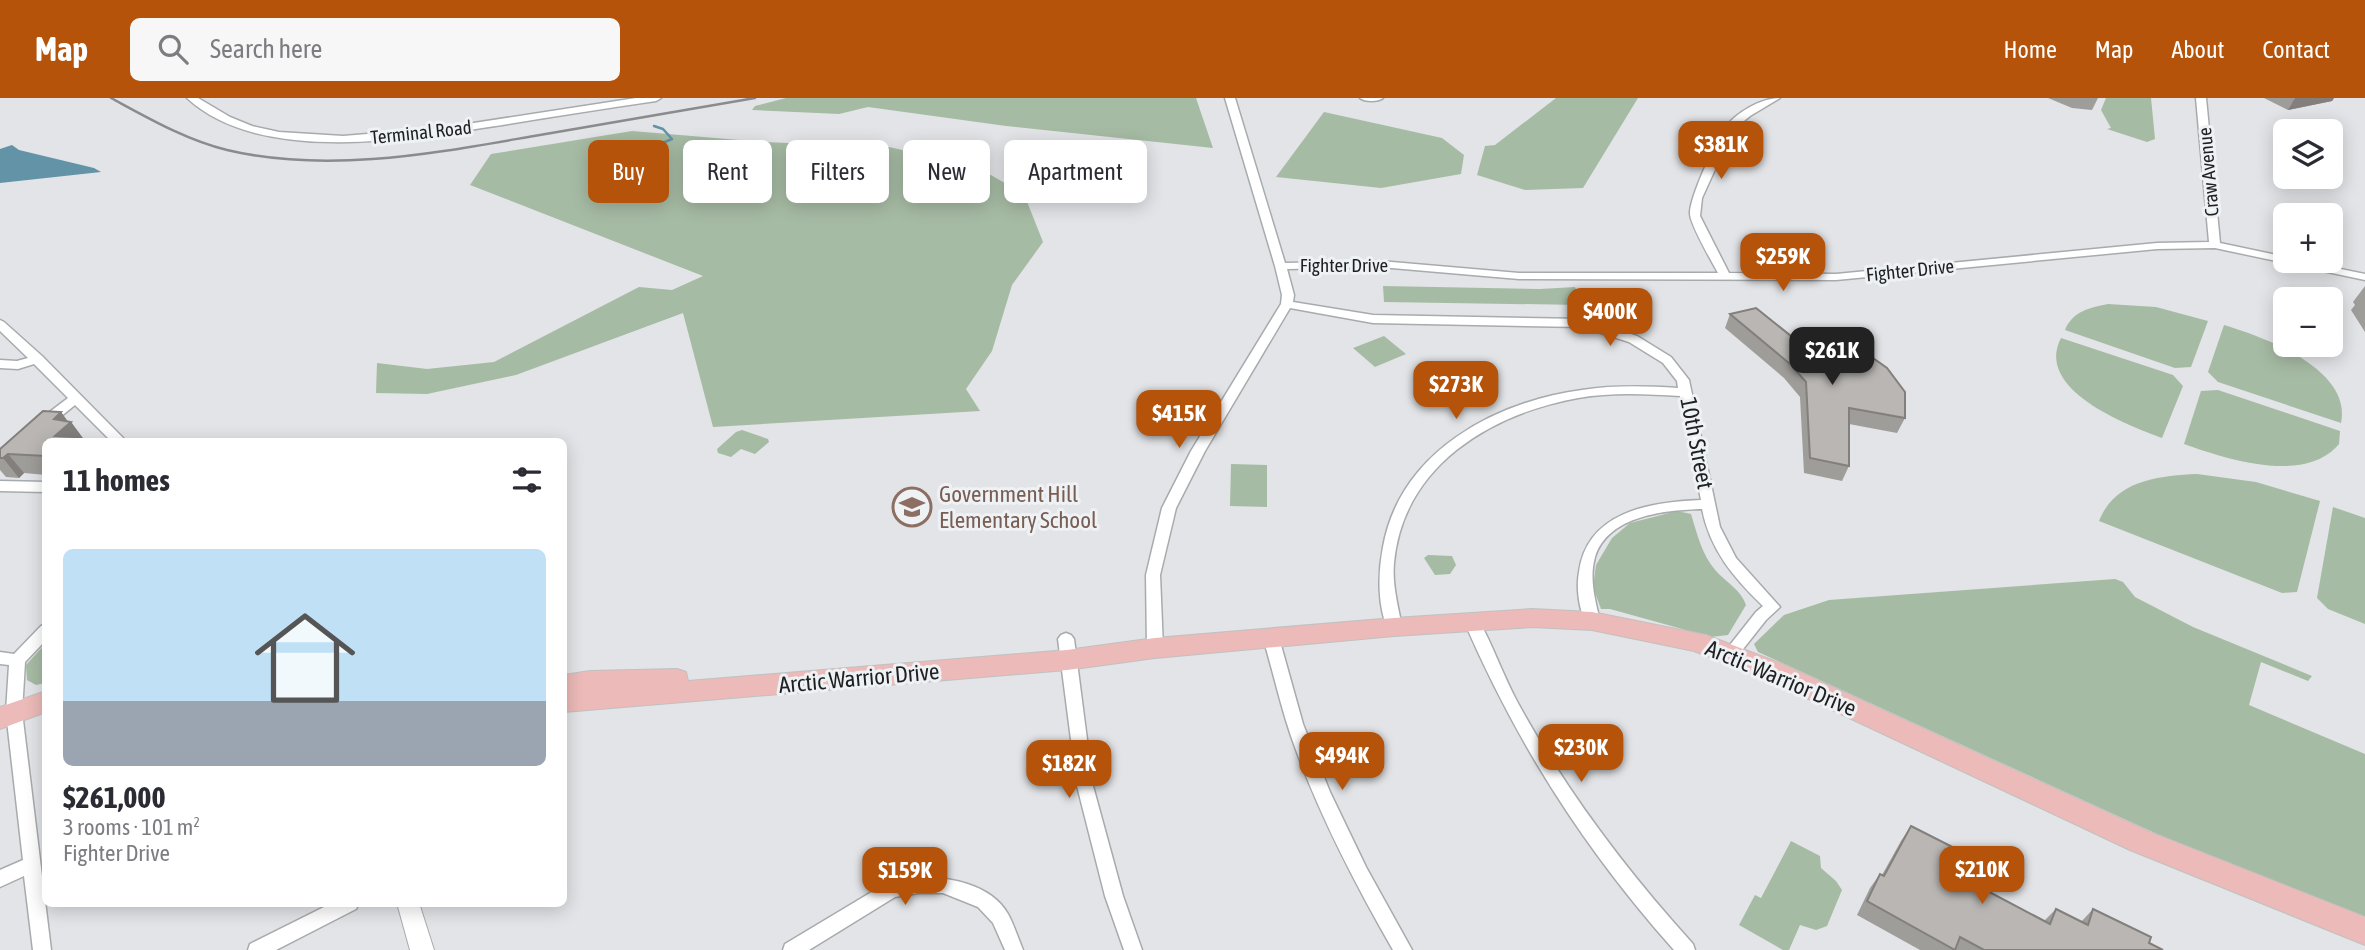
<!DOCTYPE html>
<html lang="en">
<head>
<meta charset="utf-8">
<style>
	body { margin:0; font-family:"Asap Condensed",sans-serif; background:#f7f7f7; color:#2b2b33; height:100vh; display:flex; flex-direction:column; font-size:26px; white-space:nowrap }
	* { box-sizing:border-box; margin:0 }
	p { font-size:23px; color:#7c7c81 }
	.icon { flex:none; width:38px; height:38px; fill:none; stroke:currentColor; stroke-width:2; stroke-linecap:round; stroke-linejoin:round }
	.map { position:relative; flex:1; overflow:hidden }
	.panel { position:absolute; left:42px; top:340px; width:525px; height:469px; display:flex; flex-direction:column; background:#fff; border-radius:10px; box-shadow:0 4px 18px #0003 }
	.panel>* { flex:none }
	.guide { position:absolute; left:588px; top:42px; width:665px; height:63px; display:flex; gap:14px }
	.tools { position:absolute; left:2273px; top:21px; display:grid; gap:14px }
	.tools a { display:grid; place-items:center; width:70px; height:70px; border-radius:10px; background:#fff; box-shadow:0 4px 18px #0003; font-size:35px }
	.price { position:absolute; translate:-50% -60px; padding:0 16px; border-radius:14px; background:#b45309; color:#fff; font-size:23px; line-height:46px; filter:drop-shadow(0 2px 4px #0008) }
	.price::after { content:''; position:absolute; left:50%; top:42px; width:21px; height:16px; margin-left:-10px; background:inherit; clip-path:polygon(0 0,100% 0,50% 100%) }
	.price.current { background:#222; color:#fff }
	ul { padding:0; list-style:none }
	li { display:grid; align-content:center; gap:14px; height:371px; padding:0 21px }
	li+li { border-top:2px solid #e1e1e2 }
	li span { display:grid; place-items:center; height:217px; border-radius:10px; color:#555 }
	li>.icon { margin-inline-start:auto }
	span .icon { width:126px; height:126px; fill:#fffc; stroke-width:1 }
	li b { font-size:30px }
	h2 { display:flex; justify-content:space-between; align-items:center; height:84px; padding:0 21px; font-size:30px }
	.chip { padding:0 24px; border-radius:10px; background:#fff; box-shadow:0 4px 18px #0003; font-size:24px; line-height:63px }
	.chip.current { background:#b45309; color:#fff }
	header { display:flex; align-items:center; gap:42px; box-sizing:border-box; height:98px; padding:0 35px; background:#b45309; color:#fff }
	header strong { font-size:33px }
	nav { display:flex; gap:38px; margin-inline-start:auto; font-size:24px }
	.search { width:490px; height:63px; background:#f7f7f7; display:flex; align-items:center; gap:18px; box-sizing:border-box; padding:0 24px; border-radius:10px; color:#7c7c81; font-size:26px }
	.map>svg:first-child { display:block }
	.green { fill:#a6bba4 }
	.water { fill:#6393a7 }
	.lines { fill:none; stroke-linecap:round; stroke-linejoin:round }
	.stream { stroke:#6393a7; stroke-width:2.5 }
	.minor-casing { stroke:#a8abad; stroke-width:3 }
	.tertiary-casing { stroke:#a8abad; stroke-width:2 }
	.primary-casing { stroke:#c0c1c1; stroke-width:2 }
	.minor { fill:#fff; fill-rule:evenodd }
	.tertiary { fill:#fff; fill-rule:evenodd }
	.primary { fill:#ecbab8; fill-rule:evenodd }
	.rail { stroke:#8a8b8d; stroke-width:2.5 }
	.wall { fill:#9f9d9a }
	.shaded-wall { fill:#827f7d }
	.building { fill:#b9b6b3; stroke:#827f7d; stroke-width:2 }
	.labels { text-anchor:middle; stroke-width:6; stroke-linejoin:round; paint-order:stroke }
	.far-street-label { font-size:19px; fill:#1f2021; stroke:#eff2f5 }
	.street-label { font-size:23px; fill:#1f2021; stroke:#eff2f5 }
	.education-label { font-size:23px; fill:#785e54; stroke:#eff2f5; text-anchor:start }
</style>
</head>
<body>
<header>
<strong>Map</strong>
<div class="search"><svg class="icon" aria-label="search" viewBox="0 0 24 24"><circle cx="10" cy="10" r="6"/><path d="M15 15l6 6"/></svg>Search here</div>
<nav><a>Home</a><a>Map</a><a>About</a><a>Contact</a></nav>
</header>
<div class="map">
<svg width="2365" height="852" viewBox="0 0 2365 852">
	<rect width="100%" height="100%" fill="#e2e4e7"/>
	<g class="green">
		<polygon points="786,0 1196,0 1213,50 1006,28 868,9 839,16 752,12 755,8"/>
		<polygon points="1556,0 1638,0 1583,90 1525,92 1477,77 1485,48 1495,47"/>
		<polygon points="2106,0 2151,0 2155,41 2147,44 2107,31 2111,30 2101,12"/>
		<polygon points="1324,14 1442,40 1464,57 1461,76 1381,90 1276,79"/>
		<polygon points="632,33 763,44 889,49 975,68 1024,96 1043,144 1012,187 992,253 966,291 980,313 713,329 683,215 516,277 427,296 376,295 377,265 427,271 494,264 639,189 672,192 703,178 470,87 491,56"/>
		<polygon points="1383,188 1540,191 1575,189 1583,207 1384,204"/>
		<path d="M2108 206 2156 209 2208 223 2191 269 2175 270 2065 232C2073 213 2089 210 2108 206Z"/>
		<path d="M2224 227C2264 239 2352 271 2341 325L2218 284 2208 274Z"/>
		<polygon points="1384,238 1406,256 1375,269 1353,250"/>
		<path d="M2061 240 2173 277 2183 288 2162 340C2126 327 2034 291 2061 240Z"/>
		<path d="M2218 292 2340 333 2339 346C2305 387 2226 361 2184 346L2201 293Z"/>
		<polygon points="742,332 768,341 769,344 755,356 741,351 731,359 718,355 717,351 736,334"/>
		<polygon points="1231,366 1267,367 1267,409 1230,408"/>
		<path d="M2197 376 2256 384 2320 403 2297 494 2282 495 2099 423C2115 382 2158 378 2197 376Z"/>
		<polygon points="2333,409 2365,420 2365,526 2328,511 2317,500"/>
		<path d="M1677 413 1691 416C1697 436 1702 457 1716 473 1727 485 1741 492 1746 507L1728 537 1711 539 1610 511H1601L1593 489 1596 467 1612 440 1630 425Z"/>
		<polygon points="1428,457 1452,458 1456,467 1450,476 1435,477 1424,460"/>
		<polygon points="2115,481 2123,484 2135,499 2193,529 2312,578 2308,583 2261,564 2249,607 2365,656 2365,819 2201,756 1758,554 1754,546 1784,517 1829,502"/>
		<polygon points="45,546 45,585 36,587 27,582 26,567"/>
		<polygon points="1791,743 1820,758 1821,770 1836,783 1842,792 1827,828 1816,832 1800,827 1789,852 1783,852 1739,827 1755,797 1761,800"/>
	</g>
	<polygon class="water" points="12,47 19,52 94,70 101,74 0,85 0,51"/>
	<g class="lines">
		<g class="stream">
			<polyline points="648,51 672,41 663,31 654,28"/>
			<polyline points="619,94 618,75 629,60"/>
		</g>
		<defs>
			<g id="minor">
				<path d="M187 0H198L230 19 252 28 279 34 343 38 441 30 636 0H661L656 3C607 10 557 18 508 26 418 40 261 69 187 0Z"/>
				<path d="M1225 0H1235L1285 165 1380 163 1519 175H1718C1711 162 1691 128 1690 116 1689 101 1715 45 1724 31 1735 15 1761 0 1780 0L1750 18 1733 32 1702 100 1700 118 1729 175 1836 176 2157 145 2209 144 2196 0H2206L2220 145 2286 159V163H2302L2365 176V182L2215 150 2157 151 1836 182 1519 181 1380 169 1287 171 1294 197 1293 204 1373 217 1583 221 1637 238 1671 259 1689 282 1720 429 1736 460 1780 509 1766 522 1736 560H1726L1723 556 1726 552 1756 514 1763 508C1734 480 1710 452 1702 411 1667 412 1608 417 1595 459 1589 480 1595 502 1600 523L1597 527H1587C1579 513 1576 490 1579 474 1587 414 1649 404 1701 402L1680 298C1646 296 1612 294 1578 300 1490 316 1403 368 1394 465 1392 486 1398 508 1402 529L1399 533H1389C1377 510 1378 474 1383 449 1400 354 1494 304 1582 292 1614 287 1646 288 1678 290L1677 283 1663 265 1629 244 1582 229 1373 225 1290 210 1205 353 1176 410 1160 477 1163 550 1160 554H1150L1147 550 1146 477 1162 410 1191 353 1281 206 1282 197 1275 168Z"/>
				<path d="M1360 0H1383C1378 4 1365 4 1360 0Z"/>
				<polygon points="0,222 4,224 42,258 126,343 111,343 75,307 49,328 39,328 38,325 39,322 68,300 34,266 18,271 0,270 0,262 17,263 28,260 0,233"/>
				<polygon points="0,383 46,384 46,394 0,393"/>
				<path d="M1472 517 1477 519C1493 547 1503 578 1519 607 1567 694 1626 772 1693 846L1695 852H1674C1585 752 1517 646 1464 523L1467 519Z"/>
				<polygon points="46,526 46,542 25,564 22,614 51,852 33,852 24,778 0,789 0,772 23,762 6,614 9,567 0,566 0,554 14,556 41,528"/>
				<path d="M1271 534 1276 536 1279 540 1303 626 1330 694 1366 769 1412 852H1393C1354 784 1317 713 1291 638 1280 606 1273 573 1263 540L1266 536Z"/>
				<polygon points="1066,535 1071,537 1074,541 1093,688 1123,798 1142,852 1124,852 1105,798 1077,688 1058,541 1061,537"/>
				<path d="M918 779C949 779 991 786 1008 816 1014 827 1018 840 1023 852H1005L993 825 978 809 943 795H918L895 799 809 852H783L785 846 885 786Z"/>
				<polygon points="332,805 359,805 356,811 276,852 248,852 250,846"/>
			</g>
			<polygon id="tertiary" points="397,805 419,805 434,852 410,852"/>
			<g id="primary">
				<polygon points="1532,511 1592,514 1706,537 1780,565 2150,734 2365,819 2365,847 2130,752 1762,579 1694,553 1592,532 1532,529 1394,538 1155,560 1067,572 564,614 564,577 590,573 677,571 686,574 688,583 1067,552 1155,540 1394,520"/>
				<polygon points="46,593 46,614 0,631 0,609"/>
			</g>
		</defs>
		<use href="#minor" class="minor-casing"/>
		<use href="#tertiary" class="tertiary-casing"/>
		<use href="#primary" class="primary-casing"/>
		<use href="#minor" class="minor"/>
		<use href="#tertiary" class="tertiary"/>
		<use href="#primary" class="primary"/>
		<path class="rail" d="M111 0C148 20 186 42 227 52 328 76 435 55 534 38 608 25 681 13 755 0"/>
	</g>
	<g class="wall">
		<polygon points="2048,0 2098,0 2092,12 2072,10"/>
		<polygon points="2264,0 2334,0 2332,3 2288,12"/>
		<polygon points="2365,188 2365,234 2351,212 2355,207 2353,204"/>
		<polygon points="1730,216 1816,258 1905,320 1897,335 1849,326 1849,368 1842,383 1804,375 1800,299 1784,280 1725,230"/>
		<polygon points="61,314 68,324 71,324 85,343 46,343 46,377 24,375 19,380 6,379 0,372 0,351"/>
		<polygon points="1911,728 1978,788 2044,823 2056,811 2081,824 2093,811 2163,852 1920,852 1857,817 1870,790 1880,776 1882,777 1901,743"/>
	</g>
	<g class="shaded-wall">
		<polygon points="2295,0 2334,0 2332,3 2288,12"/>
		<polygon points="61,314 69,325 71,324 85,343 59,343 55,338 54,321"/>
		<polygon points="8,356 24,375 19,380 3,360"/>
	</g>
	<g class="building">
		<polygon points="1756,210 1816,258 1856,248 1887,270 1905,294 1905,320 1849,310 1849,368 1810,360 1806,284 1790,266 1730,216"/>
		<polygon points="43,313 61,314 54,321 71,324 55,338 73,339 69,343 46,343 46,358 8,356 3,360 0,360 0,351"/>
		<polygon points="1911,728 1986,766 1978,788 2050,826 2056,811 2088,827 2093,811 2151,839 2149,845 2163,852 1984,852 1960,839 1955,852 1867,803 1880,776 1884,778"/>
	</g>
	<defs>
		<symbol id="school-ring" viewBox="-11 -11 22 22"><circle r="9.5" fill="#eff2f5" stroke="#8d6e63" stroke-width="1.5"/><path d="M0-5L7-2L0 1L-7-2ZM-4 1L0 2.5L4 1V4Q0 6-4 4Z" fill="#8d6e63"/></symbol>
	</defs>
	<g fill-rule="evenodd">
		<use href="#school-ring" x="890" y="387" width="44" height="44"/>
	</g>
	<g class="labels">
		<g class="far-street-label">
			<text transform="translate(421 34) rotate(-6)" y="7">Terminal Road</text>
			<text transform="translate(2208 74) rotate(-95)" y="7">Craw Avenue</text>
			<text x="1344" y="174">Fighter Drive</text>
			<text transform="translate(1910 172) rotate(-6)" y="7">Fighter Drive</text>
		</g>
		<g class="street-label">
			<text transform="translate(1697 345) rotate(79)" y="8">10th Street</text>
			<text transform="translate(859 580) rotate(-5)" y="8">Arctic Warrior Drive</text>
			<text transform="translate(1781 580) rotate(23)" y="8">Arctic Warrior Drive</text>
		</g>
		<g class="education-label">
			<text x="939" y="404">Government Hill<tspan x="939" dy="26">Elementary School</tspan></text>
		</g>
	</g>
</svg>
<div class="tools">
<a><svg class="icon" aria-label="layers" viewBox="0 0 24 24"><path d="M12 4l9 5-9 5-9-5zM3 14l9 5 9-5"/></svg></a>
<a>+</a>
<a>−</a>
</div>
<b class="price" style="left:1721px;top:83px">$381K</b>
<b class="price" style="left:1783px;top:195px">$259K</b>
<b class="price" style="left:1610px;top:250px">$400K</b>
<b class="price current" style="left:1832px;top:289px">$261K</b>
<b class="price" style="left:1456px;top:323px">$273K</b>
<b class="price" style="left:1179px;top:352px">$415K</b>
<b class="price" style="left:1581px;top:686px">$230K</b>
<b class="price" style="left:1342px;top:694px">$494K</b>
<b class="price" style="left:1069px;top:702px">$182K</b>
<b class="price" style="left:1982px;top:808px">$210K</b>
<b class="price" style="left:905px;top:809px">$159K</b>
<div class="guide">
<a class="chip current">Buy</a>
<a class="chip">Rent</a>
<a class="chip">Filters</a>
<a class="chip">New</a>
<a class="chip">Apartment</a>
</div>
<section class="panel">
<h2>11 homes<svg class="icon" aria-label="filters" viewBox="0 0 24 24"><path d="M4 7h16M4 17h16"/><circle cx="9" cy="7" r="2"/><circle cx="15" cy="17" r="2"/></svg></h2>
<ul>
<li><span style="background:linear-gradient(#bfe0f5 70%,#9aa5b1 0)"><svg class="icon" aria-label="home" viewBox="0 0 24 24"><path d="M3 11l9-7 9 7M6 9v11h12V9"/></svg></span><div><b>$261,000</b><p>3 rooms · 101 m²</p><p>Fighter Drive</p></div></li>
</ul>
</section>
</div>
</body>
</html>
